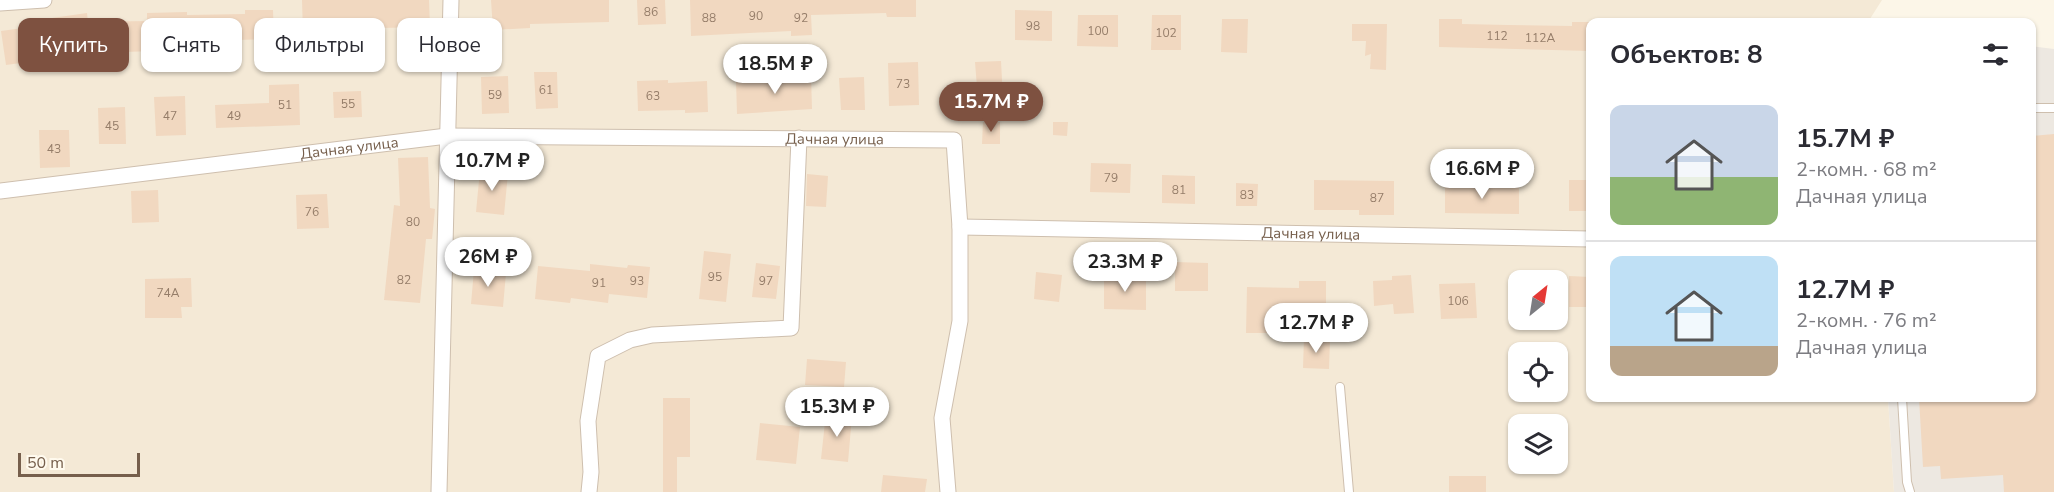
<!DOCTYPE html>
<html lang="ru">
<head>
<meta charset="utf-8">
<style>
	body { margin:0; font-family:"Nunito Sans",sans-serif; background:#f2f2f3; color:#2b2b33; height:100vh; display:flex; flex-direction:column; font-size:22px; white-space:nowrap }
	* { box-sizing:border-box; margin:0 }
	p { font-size:20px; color:#7c7c81 }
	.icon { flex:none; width:33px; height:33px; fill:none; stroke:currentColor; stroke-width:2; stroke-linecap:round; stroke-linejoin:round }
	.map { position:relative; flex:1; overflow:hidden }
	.drawer { position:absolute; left:1586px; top:18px; width:450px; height:384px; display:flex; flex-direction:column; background:#fff; border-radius:12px; box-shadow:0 2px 4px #0004 }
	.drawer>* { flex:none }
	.top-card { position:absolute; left:18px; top:18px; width:570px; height:54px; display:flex; gap:12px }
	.needle { width:39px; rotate:30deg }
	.controls { position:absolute; left:1508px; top:270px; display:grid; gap:12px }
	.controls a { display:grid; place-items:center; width:60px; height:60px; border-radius:12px; background:#fff; box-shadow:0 2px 4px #0004; font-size:30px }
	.scale { position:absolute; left:18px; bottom:15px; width:122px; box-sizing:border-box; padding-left:6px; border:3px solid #765f4c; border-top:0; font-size:16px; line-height:21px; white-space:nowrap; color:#765f4c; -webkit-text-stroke:4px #fffaee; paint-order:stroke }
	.price { position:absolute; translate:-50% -51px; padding:0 14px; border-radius:21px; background:#fff; color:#222; font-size:20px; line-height:39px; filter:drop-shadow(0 2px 3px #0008) }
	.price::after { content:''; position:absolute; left:50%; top:36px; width:18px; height:14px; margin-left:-9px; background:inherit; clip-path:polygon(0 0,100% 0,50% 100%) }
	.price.on { background:#7e5140; color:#fff }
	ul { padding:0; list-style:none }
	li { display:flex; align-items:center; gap:18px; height:150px; padding:0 24px }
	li+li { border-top:2px solid #e1e1e2 }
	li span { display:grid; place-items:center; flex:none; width:168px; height:120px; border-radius:12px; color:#555 }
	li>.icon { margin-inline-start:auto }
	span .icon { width:72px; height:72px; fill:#fffc; stroke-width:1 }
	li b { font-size:26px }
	h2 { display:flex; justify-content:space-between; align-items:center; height:72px; padding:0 24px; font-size:26px }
	.chip { padding:0 21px; border-radius:12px; background:#fff; box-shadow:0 2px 4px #0004; font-size:21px; line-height:54px }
	.chip.on { background:#7e5140; color:#fff }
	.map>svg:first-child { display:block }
	.residential { fill:#f4e9d6; fill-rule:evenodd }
	.industrial { fill:#ede8e1 }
	.building { fill:#f1d8c0 }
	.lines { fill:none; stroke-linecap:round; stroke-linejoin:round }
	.lane-casing { stroke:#cebfae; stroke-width:10 }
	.street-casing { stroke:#cebfae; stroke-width:17 }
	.lane { stroke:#fff; stroke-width:8 }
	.street { stroke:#fff; stroke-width:15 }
	.labels { text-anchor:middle; stroke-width:4.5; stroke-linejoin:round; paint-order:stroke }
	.number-label { font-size:12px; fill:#957d69 }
	.street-label { font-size:15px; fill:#765f4c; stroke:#fffaee }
</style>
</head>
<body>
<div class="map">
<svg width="2054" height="492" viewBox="0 0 2054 492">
	<rect width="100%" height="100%" fill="#fcf6e8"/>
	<path class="residential" d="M0 0H1882L1868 22H1590V398H1888L1894 492H0ZM1518 280H1557V320H1518ZM1518 352H1557V392H1518ZM1518 424H1557V464H1518Z"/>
	<polygon class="industrial" points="2031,46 2054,49 2054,492 1894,492 1888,398 2031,398"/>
	<g class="building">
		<polygon points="302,0 429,0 430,27 380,28 381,33 303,34"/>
		<polygon points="491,0 609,0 609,22 530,24 530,28 493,30"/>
		<polygon points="637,0 665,0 666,24 638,25"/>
		<polygon points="690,0 916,0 916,17 887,17 886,13 811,15 812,35 791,36 791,31 691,36"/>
		<polygon points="245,10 273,10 274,39 233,40 234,45 188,46 188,50 92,53 93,58 51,64 50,59 6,65 1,31 45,25 45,19 87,13 88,22 147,21 147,13 187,12 187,15 245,14"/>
		<polygon points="1015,10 1052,11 1052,41 1015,40"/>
		<polygon points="1078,15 1118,15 1118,47 1077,46"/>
		<polygon points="1152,15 1181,15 1181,50 1151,50"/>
		<polygon points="1222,19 1248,19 1247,53 1221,52"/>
		<polygon points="1439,19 1462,19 1462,24 1508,25 1572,26 1572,22 1590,22 1590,51 1439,47"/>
		<polygon points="1352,24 1387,24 1386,70 1370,69 1371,54 1365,56 1366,41 1352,41"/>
		<polygon points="1001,61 1003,99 978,100 975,62"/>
		<polygon points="918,62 919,105 889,106 888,63"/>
		<polygon points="534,72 557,72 558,108 536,109"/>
		<polygon points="811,74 812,109 737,114 736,81 783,80 783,75"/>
		<polygon points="508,76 509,113 482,114 481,77"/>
		<polygon points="864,77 865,110 841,110 839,78"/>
		<polygon points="668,80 668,83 707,81 708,112 685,113 685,110 638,111 637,81"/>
		<polygon points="299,84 300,125 216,128 215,105 269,103 269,85"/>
		<polygon points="361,91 362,117 334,118 333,92"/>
		<polygon points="185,96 186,135 156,136 154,97"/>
		<polygon points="125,107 126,144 99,144 98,108"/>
		<polygon points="983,122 1000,122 1000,144 982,144"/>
		<polygon points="1053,122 1068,122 1067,136 1053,135"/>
		<polygon points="39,130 69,130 70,167 40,168"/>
		<polygon points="2054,134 2054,492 2004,492 2003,475 1941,479 1940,466 1923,467 1919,398 2031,398 2031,136"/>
		<polygon points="428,157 430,208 435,209 432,239 426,239 420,303 384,300 394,205 400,206 398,158"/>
		<polygon points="1091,163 1131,164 1130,193 1090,192"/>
		<polygon points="480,170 508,173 504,215 476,212"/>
		<polygon points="807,174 828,176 826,207 806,206"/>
		<polygon points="1162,175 1195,176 1195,204 1162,203"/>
		<polygon points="1314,180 1394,181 1394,215 1359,215 1359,210 1314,210"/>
		<rect x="1569" y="180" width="21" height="31"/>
		<polygon points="1236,183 1258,184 1257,206 1236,206"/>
		<polygon points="1445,186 1519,186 1519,214 1445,213"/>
		<polygon points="158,190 159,222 132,223 131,191"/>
		<polygon points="327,194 329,228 297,229 296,195"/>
		<polygon points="704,251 731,254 726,302 699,299"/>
		<polygon points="1175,262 1208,263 1208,291 1175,291"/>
		<polygon points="756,263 780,266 776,299 752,297"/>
		<polygon points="590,264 627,268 628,265 650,267 647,298 609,294 608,303 571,298 570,303 535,299 538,266 590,271"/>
		<polygon points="474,270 506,273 503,307 471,304"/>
		<polygon points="1036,272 1062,275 1059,302 1034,299"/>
		<polygon points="1411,275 1414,313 1394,314 1393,304 1374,306 1373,281 1392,280 1392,276"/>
		<polygon points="1104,276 1146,277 1146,310 1104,309"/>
		<polygon points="1569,276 1590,277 1590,307 1569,307"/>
		<polygon points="191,278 192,307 181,307 182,318 145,318 145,279"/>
		<polygon points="1299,281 1326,281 1326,306 1280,306 1280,333 1246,333 1247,287 1299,288"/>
		<polygon points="1475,283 1477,318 1441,319 1439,284"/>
		<polygon points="1304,338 1330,339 1329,369 1303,368"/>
		<polygon points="807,359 846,362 844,387 805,385"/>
		<polygon points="663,398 690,398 690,457 677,457 677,492 663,492"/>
		<polygon points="826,413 852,416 848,462 821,459"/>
		<polygon points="760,423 800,427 796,464 756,460"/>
		<polygon points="883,475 927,479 925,492 881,492"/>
		<rect x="1449" y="476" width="37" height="16"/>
	</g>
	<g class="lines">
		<defs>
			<g id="lane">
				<polyline points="2031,108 2054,108"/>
				<polyline points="1340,387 1349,492"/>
				<polyline points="1902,398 1907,482 1910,492"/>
			</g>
			<g id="street">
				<polyline points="0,3 44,0"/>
				<path id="s1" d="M0 191 447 136 954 140 960 227V321L942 418 948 492"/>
				<path id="s2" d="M960 227 1590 239"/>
				<polyline points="439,492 451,0"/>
				<polyline points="589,492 591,472 588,421 598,356 630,340 652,335 791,328 799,138"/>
			</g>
		</defs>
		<use href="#lane" class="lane-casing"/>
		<use href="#street" class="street-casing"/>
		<use href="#lane" class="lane"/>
		<use href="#street" class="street"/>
	</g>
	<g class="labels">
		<g class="number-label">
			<text x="651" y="16">86</text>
			<text x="756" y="20">90</text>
			<text x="709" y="22">88</text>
			<text x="801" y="22">92</text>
			<text x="1033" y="30">98</text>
			<text x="1098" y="35">100</text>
			<text x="1166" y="37">102</text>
			<text x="1497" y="40">112</text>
			<text x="1540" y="42">112А</text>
			<text x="903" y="88">73</text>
			<text x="546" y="94">61</text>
			<text x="495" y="99">59</text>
			<text x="653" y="100">63</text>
			<text x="348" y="108">55</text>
			<text x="285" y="109">51</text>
			<text x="170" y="120">47</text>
			<text x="234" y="120">49</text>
			<text x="112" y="130">45</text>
			<text x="54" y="153">43</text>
			<text x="1111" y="182">79</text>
			<text x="1179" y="194">81</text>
			<text x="1247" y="199">83</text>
			<text x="1377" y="202">87</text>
			<text x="312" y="216">76</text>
			<text x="413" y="226">80</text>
			<text x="715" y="281">95</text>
			<text x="404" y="284">82</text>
			<text x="637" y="285">93</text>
			<text x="766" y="285">97</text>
			<text x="599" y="287">91</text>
			<text x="168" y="297">74А</text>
			<text x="1458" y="305">106</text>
		</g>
		<g class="street-label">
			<text dy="5" stroke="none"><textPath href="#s1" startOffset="838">Дачная улица</textPath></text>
			<text dy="5" stroke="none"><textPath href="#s1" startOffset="352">Дачная улица</textPath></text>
			<text dy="5" stroke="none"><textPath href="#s2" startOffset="351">Дачная улица</textPath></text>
		</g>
	</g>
</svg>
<div class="controls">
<a><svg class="needle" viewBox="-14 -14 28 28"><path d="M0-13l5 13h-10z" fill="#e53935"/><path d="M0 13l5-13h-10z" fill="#7c7c81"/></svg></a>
<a><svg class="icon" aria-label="locate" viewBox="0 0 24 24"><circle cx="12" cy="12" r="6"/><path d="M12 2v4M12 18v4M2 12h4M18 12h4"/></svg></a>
<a><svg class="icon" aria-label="layers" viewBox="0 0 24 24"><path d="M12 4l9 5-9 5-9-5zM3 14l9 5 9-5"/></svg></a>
</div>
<div class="scale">50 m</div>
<b class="price" style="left:775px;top:95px">18.5M ₽</b>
<b class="price on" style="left:991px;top:133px">15.7M ₽</b>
<b class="price" style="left:492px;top:192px">10.7M ₽</b>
<b class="price" style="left:1482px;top:200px">16.6M ₽</b>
<b class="price" style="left:488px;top:288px">26M ₽</b>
<b class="price" style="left:1125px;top:293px">23.3M ₽</b>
<b class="price" style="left:1316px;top:354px">12.7M ₽</b>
<b class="price" style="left:837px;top:438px">15.3M ₽</b>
<div class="top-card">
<a class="chip on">Купить</a>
<a class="chip">Снять</a>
<a class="chip">Фильтры</a>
<a class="chip">Новое</a>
</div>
<section class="drawer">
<h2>Объектов: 8<svg class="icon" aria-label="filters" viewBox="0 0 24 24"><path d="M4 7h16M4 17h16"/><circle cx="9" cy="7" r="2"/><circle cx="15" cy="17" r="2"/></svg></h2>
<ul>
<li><span style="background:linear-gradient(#c9d6e8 60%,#8fb573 0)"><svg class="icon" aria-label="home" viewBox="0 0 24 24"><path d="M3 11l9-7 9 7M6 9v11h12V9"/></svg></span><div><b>15.7M ₽</b><p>2-комн. · 68 m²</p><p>Дачная улица</p></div></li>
<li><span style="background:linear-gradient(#bfe0f5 75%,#b9a48a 0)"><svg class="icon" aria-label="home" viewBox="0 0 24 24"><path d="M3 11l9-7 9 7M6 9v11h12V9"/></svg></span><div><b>12.7M ₽</b><p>2-комн. · 76 m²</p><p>Дачная улица</p></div></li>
</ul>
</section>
</div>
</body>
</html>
